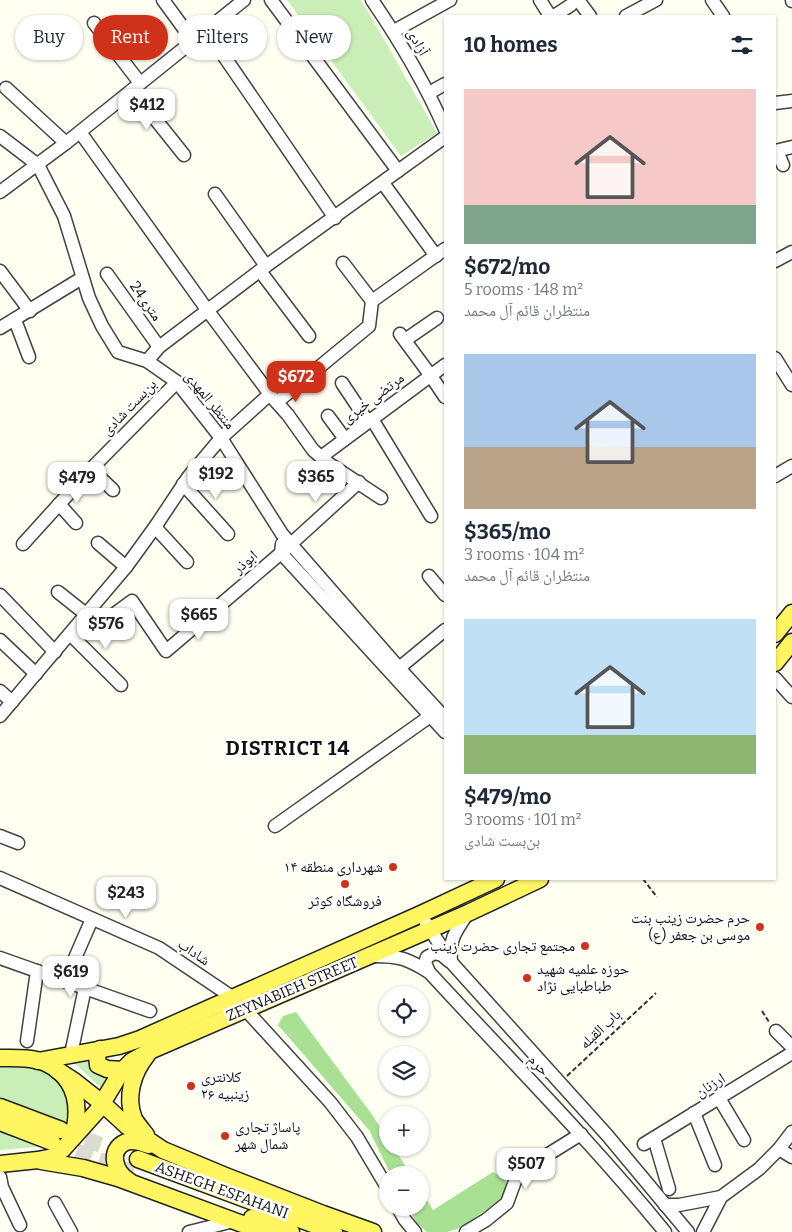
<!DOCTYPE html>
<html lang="en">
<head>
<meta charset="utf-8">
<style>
	body { margin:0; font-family:Bitter,"Noto Naskh Arabic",serif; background:#f2f2f3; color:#1f2937; height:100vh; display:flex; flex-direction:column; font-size:19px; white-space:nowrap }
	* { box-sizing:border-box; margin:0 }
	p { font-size:16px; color:#747a83 }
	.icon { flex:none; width:28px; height:28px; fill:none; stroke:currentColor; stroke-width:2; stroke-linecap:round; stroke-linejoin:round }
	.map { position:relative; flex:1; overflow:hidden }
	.details { position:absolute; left:444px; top:15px; width:332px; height:865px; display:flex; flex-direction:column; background:#fff; border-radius:0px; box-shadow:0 1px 4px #0004 }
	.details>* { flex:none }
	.guide { position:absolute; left:15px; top:15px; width:354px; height:45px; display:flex; gap:10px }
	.fabs { position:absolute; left:379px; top:986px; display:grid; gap:10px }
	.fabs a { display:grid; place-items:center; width:50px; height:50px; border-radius:50%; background:#fff; box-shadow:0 1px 4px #0004; font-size:25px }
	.price { position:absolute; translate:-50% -42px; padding:0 11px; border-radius:10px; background:#fff; color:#222; font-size:16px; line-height:32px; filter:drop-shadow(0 1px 2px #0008) }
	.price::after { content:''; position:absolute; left:50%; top:30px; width:15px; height:11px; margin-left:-8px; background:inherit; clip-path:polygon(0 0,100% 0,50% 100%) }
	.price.current { background:#cf3218; color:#fff }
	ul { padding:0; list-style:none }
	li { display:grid; align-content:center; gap:10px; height:265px; padding:0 20px }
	li span { display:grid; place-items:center; height:155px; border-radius:0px; color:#555 }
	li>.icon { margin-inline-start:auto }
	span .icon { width:90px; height:90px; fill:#fffc; stroke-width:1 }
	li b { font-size:21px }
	h2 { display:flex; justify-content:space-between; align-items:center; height:60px; padding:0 20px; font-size:21px }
	.tag { padding:0 18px; border-radius:22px; background:#fff; box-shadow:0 1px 4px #0004; font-size:18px; line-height:45px }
	.tag.current { background:#cf3218; color:#fff }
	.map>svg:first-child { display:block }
	.green { fill:#c9eeb7 }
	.forest { fill:#a8e194 }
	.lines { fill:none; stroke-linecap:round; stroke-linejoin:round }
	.major-tunnel { stroke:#dbdbd0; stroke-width:16; stroke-dasharray:16 8; stroke-linecap:butt }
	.minor-casing { stroke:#434343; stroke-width:15 }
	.major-casing { stroke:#212121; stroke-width:19 }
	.path { stroke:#323232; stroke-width:2; stroke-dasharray:5 2.5; stroke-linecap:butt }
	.minor { stroke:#fff; stroke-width:12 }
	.major { stroke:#fff662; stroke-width:16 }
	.poi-dot { fill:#cf3218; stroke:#fff; stroke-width:2 }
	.labels { text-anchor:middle; stroke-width:5; stroke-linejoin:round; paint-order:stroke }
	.street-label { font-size:15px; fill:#101010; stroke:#fff }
	.poi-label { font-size:15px; fill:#101010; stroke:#fff; text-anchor:end }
	.district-label { font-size:20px; font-weight:bold; letter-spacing:1px; fill:#101010; stroke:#fff }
</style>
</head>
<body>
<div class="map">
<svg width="792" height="1232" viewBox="0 0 792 1232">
	<rect width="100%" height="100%" fill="#fffff2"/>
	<g class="green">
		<polygon points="287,0 360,0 369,13 437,133 401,156"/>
		<polygon points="91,1055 112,1077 102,1089 69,1058"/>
		<path d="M31 1067C59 1077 72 1091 66 1122L0 1097V1068Z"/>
		<polygon points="0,1125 51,1144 36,1147 0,1150"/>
	</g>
	<g class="forest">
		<polygon points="296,1012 373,1116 387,1138 388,1148 394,1148 411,1175 391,1175 369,1130 278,1025 283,1016"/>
		<polygon points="493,1172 505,1179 507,1187 505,1197 460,1228 447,1232 427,1232 417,1223 408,1208 420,1208 420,1189 433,1210"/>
	</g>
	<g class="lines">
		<g class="major-tunnel">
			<polyline points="63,1131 138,1159"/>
			<polyline points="54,1143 133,1173"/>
		</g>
		<defs>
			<g id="minor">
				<polyline points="163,0 193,41"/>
				<polyline points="271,0 398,171"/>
				<path d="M372 0C400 41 425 83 445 129"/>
				<polyline points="540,0 550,16"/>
				<polyline points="578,0 590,16"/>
				<polyline points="712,0 723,16"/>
				<polyline points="792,0 792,1"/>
				<polyline points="554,16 571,5"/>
				<polyline points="626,16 656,0"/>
				<polyline points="94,23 140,83"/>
				<polyline points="206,30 335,218"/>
				<polyline points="394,31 450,0"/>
				<polyline points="6,88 66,143"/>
				<polyline points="132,90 184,155"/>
				<polyline points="429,93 445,84"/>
				<polyline points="775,103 792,101"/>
				<polyline points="80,132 208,311 272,397 288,415 313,450 328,463 381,498"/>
				<polyline points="0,136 38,165 64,216 89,298 102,326 118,352 147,361 177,382 221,438 282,534 399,668 445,718"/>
				<polyline points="775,151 792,147"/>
				<polyline points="777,151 783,165"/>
				<polyline points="383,183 436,256"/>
				<polyline points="0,192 66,143 244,0"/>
				<polyline points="215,194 266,266"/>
				<polyline points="775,261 792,252"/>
				<polyline points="343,263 372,301"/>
				<polyline points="0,271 30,311"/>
				<polyline points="260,271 309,336"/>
				<polyline points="107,274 159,347"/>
				<polyline points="15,320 29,357"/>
				<polyline points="0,328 82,278"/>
				<polyline points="400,334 431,376 445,397"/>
				<polyline points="405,340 437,318"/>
				<polyline points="775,358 792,385"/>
				<polyline points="147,361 159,347 266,266 445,137"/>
				<polyline points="342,383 368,422"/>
				<polyline points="277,402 369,326 372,301 445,249"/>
				<polyline points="328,416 345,439"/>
				<polyline points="372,419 431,516"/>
				<polyline points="321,457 445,365"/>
				<polyline points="91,469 113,490"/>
				<polyline points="775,476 792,466"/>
				<polyline points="183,484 228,534"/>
				<polyline points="59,504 76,523"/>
				<polyline points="155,527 187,562"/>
				<polyline points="98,543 126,567"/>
				<polyline points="23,544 91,469 177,382"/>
				<polyline points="282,544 281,553 445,732"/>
				<polyline points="429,576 445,595"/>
				<polyline points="58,592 87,615"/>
				<polyline points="0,595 55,652"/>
				<polyline points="94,629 132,601 166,651 281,553 359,482"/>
				<polyline points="70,634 121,685"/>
				<polyline points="0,640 36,674"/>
				<polyline points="393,673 445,630"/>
				<polyline points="775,678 792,697"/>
				<polyline points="0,691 12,702"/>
				<polyline points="0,716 126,567 155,527 189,476 221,438 270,394"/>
				<polyline points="275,826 436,712"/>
				<polyline points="0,836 18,843"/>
				<polyline points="0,878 159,948 232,997"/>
				<polyline points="426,923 451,962 607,1135 688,1232"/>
				<path d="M373 956C400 956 406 958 429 972 508 1058 591 1141 665 1232"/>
				<polyline points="0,958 150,1011"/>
				<path d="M451 962C449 939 455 932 468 913"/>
				<polyline points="429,972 425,963 427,957 435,953 442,955 449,961"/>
				<polyline points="65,981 92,919"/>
				<polyline points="245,1009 330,1102 357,1137 388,1189"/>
				<polyline points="776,1031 792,1047"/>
				<polyline points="27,1041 37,971"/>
				<polyline points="71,1054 85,988"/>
				<polyline points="719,1098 744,1140"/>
				<polyline points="694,1113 715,1165"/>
				<polyline points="654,1138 669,1189"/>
				<polyline points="644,1144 792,1053"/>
				<polyline points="779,1149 792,1157"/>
				<polyline points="0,1177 2,1187 20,1225"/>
				<polyline points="55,1203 71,1232"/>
				<polyline points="665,1205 679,1205 721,1197"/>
				<polyline points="398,1208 405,1220 415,1232"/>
				<polyline points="189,1232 234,1221"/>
				<polyline points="466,1232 486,1220 507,1203 518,1173 581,1134"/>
				<polyline points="703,1232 721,1197 759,1169 779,1149 792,1132"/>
			</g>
			<g id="major">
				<polyline points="775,634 792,613"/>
				<polyline points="775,663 792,642"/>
				<polyline points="100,1049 97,1056 98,1065 107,1069 124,1070"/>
				<path d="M0 1058C14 1058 33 1057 46 1063 77 1078 81 1106 73 1136"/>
				<polyline points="38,1061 119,1046 140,1039 421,914 496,879"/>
				<polyline points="57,1070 74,1081 102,1103 127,1126 163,1150 223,1175 323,1214 373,1232"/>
				<polyline points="0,1107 61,1130"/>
				<polyline points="0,1122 52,1142"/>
				<path d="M146 1135C142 1130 137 1124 134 1119 125 1097 133 1072 147 1055"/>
				<polyline points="138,1159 334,1232"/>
				<polyline points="41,1161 83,1168 118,1178 264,1232"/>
				<polyline points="0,1164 38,1160 53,1157 63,1149 98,1110 121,1072 132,1061 152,1050 468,913 540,879"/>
				<path d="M129 1181C115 1173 107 1150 126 1142 133 1139 142 1143 149 1145"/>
				<polyline points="252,1218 291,1232"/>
			</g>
		</defs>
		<use href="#minor" class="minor-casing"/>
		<use href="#major" class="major-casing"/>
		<g class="path">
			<polyline points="643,879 657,897"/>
			<polyline points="762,1011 769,1022"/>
			<polyline points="567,1076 656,993"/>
		</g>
		<use href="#minor" class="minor"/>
		<use href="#major" class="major"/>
	</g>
	<g class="poi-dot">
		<circle cx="393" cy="867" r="5"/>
		<circle cx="345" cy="884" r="5"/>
		<circle cx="760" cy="927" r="5"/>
		<circle cx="585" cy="946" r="5"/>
		<circle cx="527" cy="978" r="5"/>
		<circle cx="191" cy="1086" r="5"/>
		<circle cx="225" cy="1136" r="5"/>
	</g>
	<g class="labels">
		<g class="street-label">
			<text transform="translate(418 42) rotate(61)" y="5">آزادی</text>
			<text transform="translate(146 301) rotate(55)" y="5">24متری</text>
			<text transform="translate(373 398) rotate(-37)" y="5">مرتضی خیری</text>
			<text transform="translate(210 400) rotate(51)" y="5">منتظر المهدی</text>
			<text transform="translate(129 407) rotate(-46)" y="5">بن‌بست شادی</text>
			<text transform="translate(245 562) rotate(-41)" y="5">ابوذر</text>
			<text transform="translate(194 952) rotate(34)" y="5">شاداب</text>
			<text transform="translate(292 989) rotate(-23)" y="5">ZEYNABIEH STREET</text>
			<text transform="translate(600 1029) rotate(-43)" y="5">باب القبله</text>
			<text transform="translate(539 1065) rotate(47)" y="5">حرم</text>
			<text transform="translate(710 1085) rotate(-32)" y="5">ارزنان</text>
			<text transform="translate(222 1190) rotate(20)" y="5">ASHEGH ESFAHANI</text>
		</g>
		<g class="poi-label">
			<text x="383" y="872">شهرداری منطقه ۱۴</text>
			<text x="345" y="906" text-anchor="middle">فروشگاه کوثر</text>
			<text x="750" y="923">حرم حضرت زینب بنت<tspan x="750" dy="17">موسی بن جعفر (ع)</tspan></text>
			<text x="575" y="951">مجتمع تجاری حضرت زینب</text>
			<text x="537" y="974" text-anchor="start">حوزه علمیه شهید<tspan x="537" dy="17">طباطبایی نژاد</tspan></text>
			<text x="201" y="1082" text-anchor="start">کلانتری<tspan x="201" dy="17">۲۶ زینبیه</tspan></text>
			<text x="235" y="1132" text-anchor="start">پاساژ تجاری<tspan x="235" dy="17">شمال شهر</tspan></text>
		</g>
		<g class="district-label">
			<text x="288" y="755">DISTRICT 14</text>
		</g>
	</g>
</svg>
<div class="fabs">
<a><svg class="icon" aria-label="locate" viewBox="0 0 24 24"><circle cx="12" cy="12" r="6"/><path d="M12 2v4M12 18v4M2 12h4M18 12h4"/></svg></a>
<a><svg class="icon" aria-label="layers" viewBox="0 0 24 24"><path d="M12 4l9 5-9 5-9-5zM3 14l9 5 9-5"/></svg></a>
<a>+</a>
<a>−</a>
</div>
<b class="price" style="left:147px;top:131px">$412</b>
<b class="price current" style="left:296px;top:403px">$672</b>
<b class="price" style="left:216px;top:500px">$192</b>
<b class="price" style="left:316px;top:503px">$365</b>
<b class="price" style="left:77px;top:504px">$479</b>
<b class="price" style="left:199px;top:641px">$665</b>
<b class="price" style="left:106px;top:650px">$576</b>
<b class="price" style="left:126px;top:919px">$243</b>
<b class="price" style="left:71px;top:998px">$619</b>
<b class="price" style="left:526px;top:1190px">$507</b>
<div class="guide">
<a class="tag">Buy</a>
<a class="tag current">Rent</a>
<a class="tag">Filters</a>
<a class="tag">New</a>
</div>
<section class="details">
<h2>10 homes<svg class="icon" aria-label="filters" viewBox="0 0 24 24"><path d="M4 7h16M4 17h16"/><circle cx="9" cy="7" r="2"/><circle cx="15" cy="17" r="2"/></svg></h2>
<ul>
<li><span style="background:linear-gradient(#f6c9c9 75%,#7fa58c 0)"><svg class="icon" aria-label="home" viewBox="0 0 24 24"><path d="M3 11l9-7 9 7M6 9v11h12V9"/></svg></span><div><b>$672/mo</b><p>5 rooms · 148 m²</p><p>منتظران قائم آل محمد</p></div></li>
<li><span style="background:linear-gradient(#a9c7e8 60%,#b9a48a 0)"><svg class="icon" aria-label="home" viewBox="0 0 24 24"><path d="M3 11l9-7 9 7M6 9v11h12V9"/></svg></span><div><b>$365/mo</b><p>3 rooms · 104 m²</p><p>منتظران قائم آل محمد</p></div></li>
<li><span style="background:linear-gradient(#bfe0f5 75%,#8fb573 0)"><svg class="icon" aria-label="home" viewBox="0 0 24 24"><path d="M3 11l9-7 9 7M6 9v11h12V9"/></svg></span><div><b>$479/mo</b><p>3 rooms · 101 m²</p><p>بن‌بست شادی</p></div></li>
</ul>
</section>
</div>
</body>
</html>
